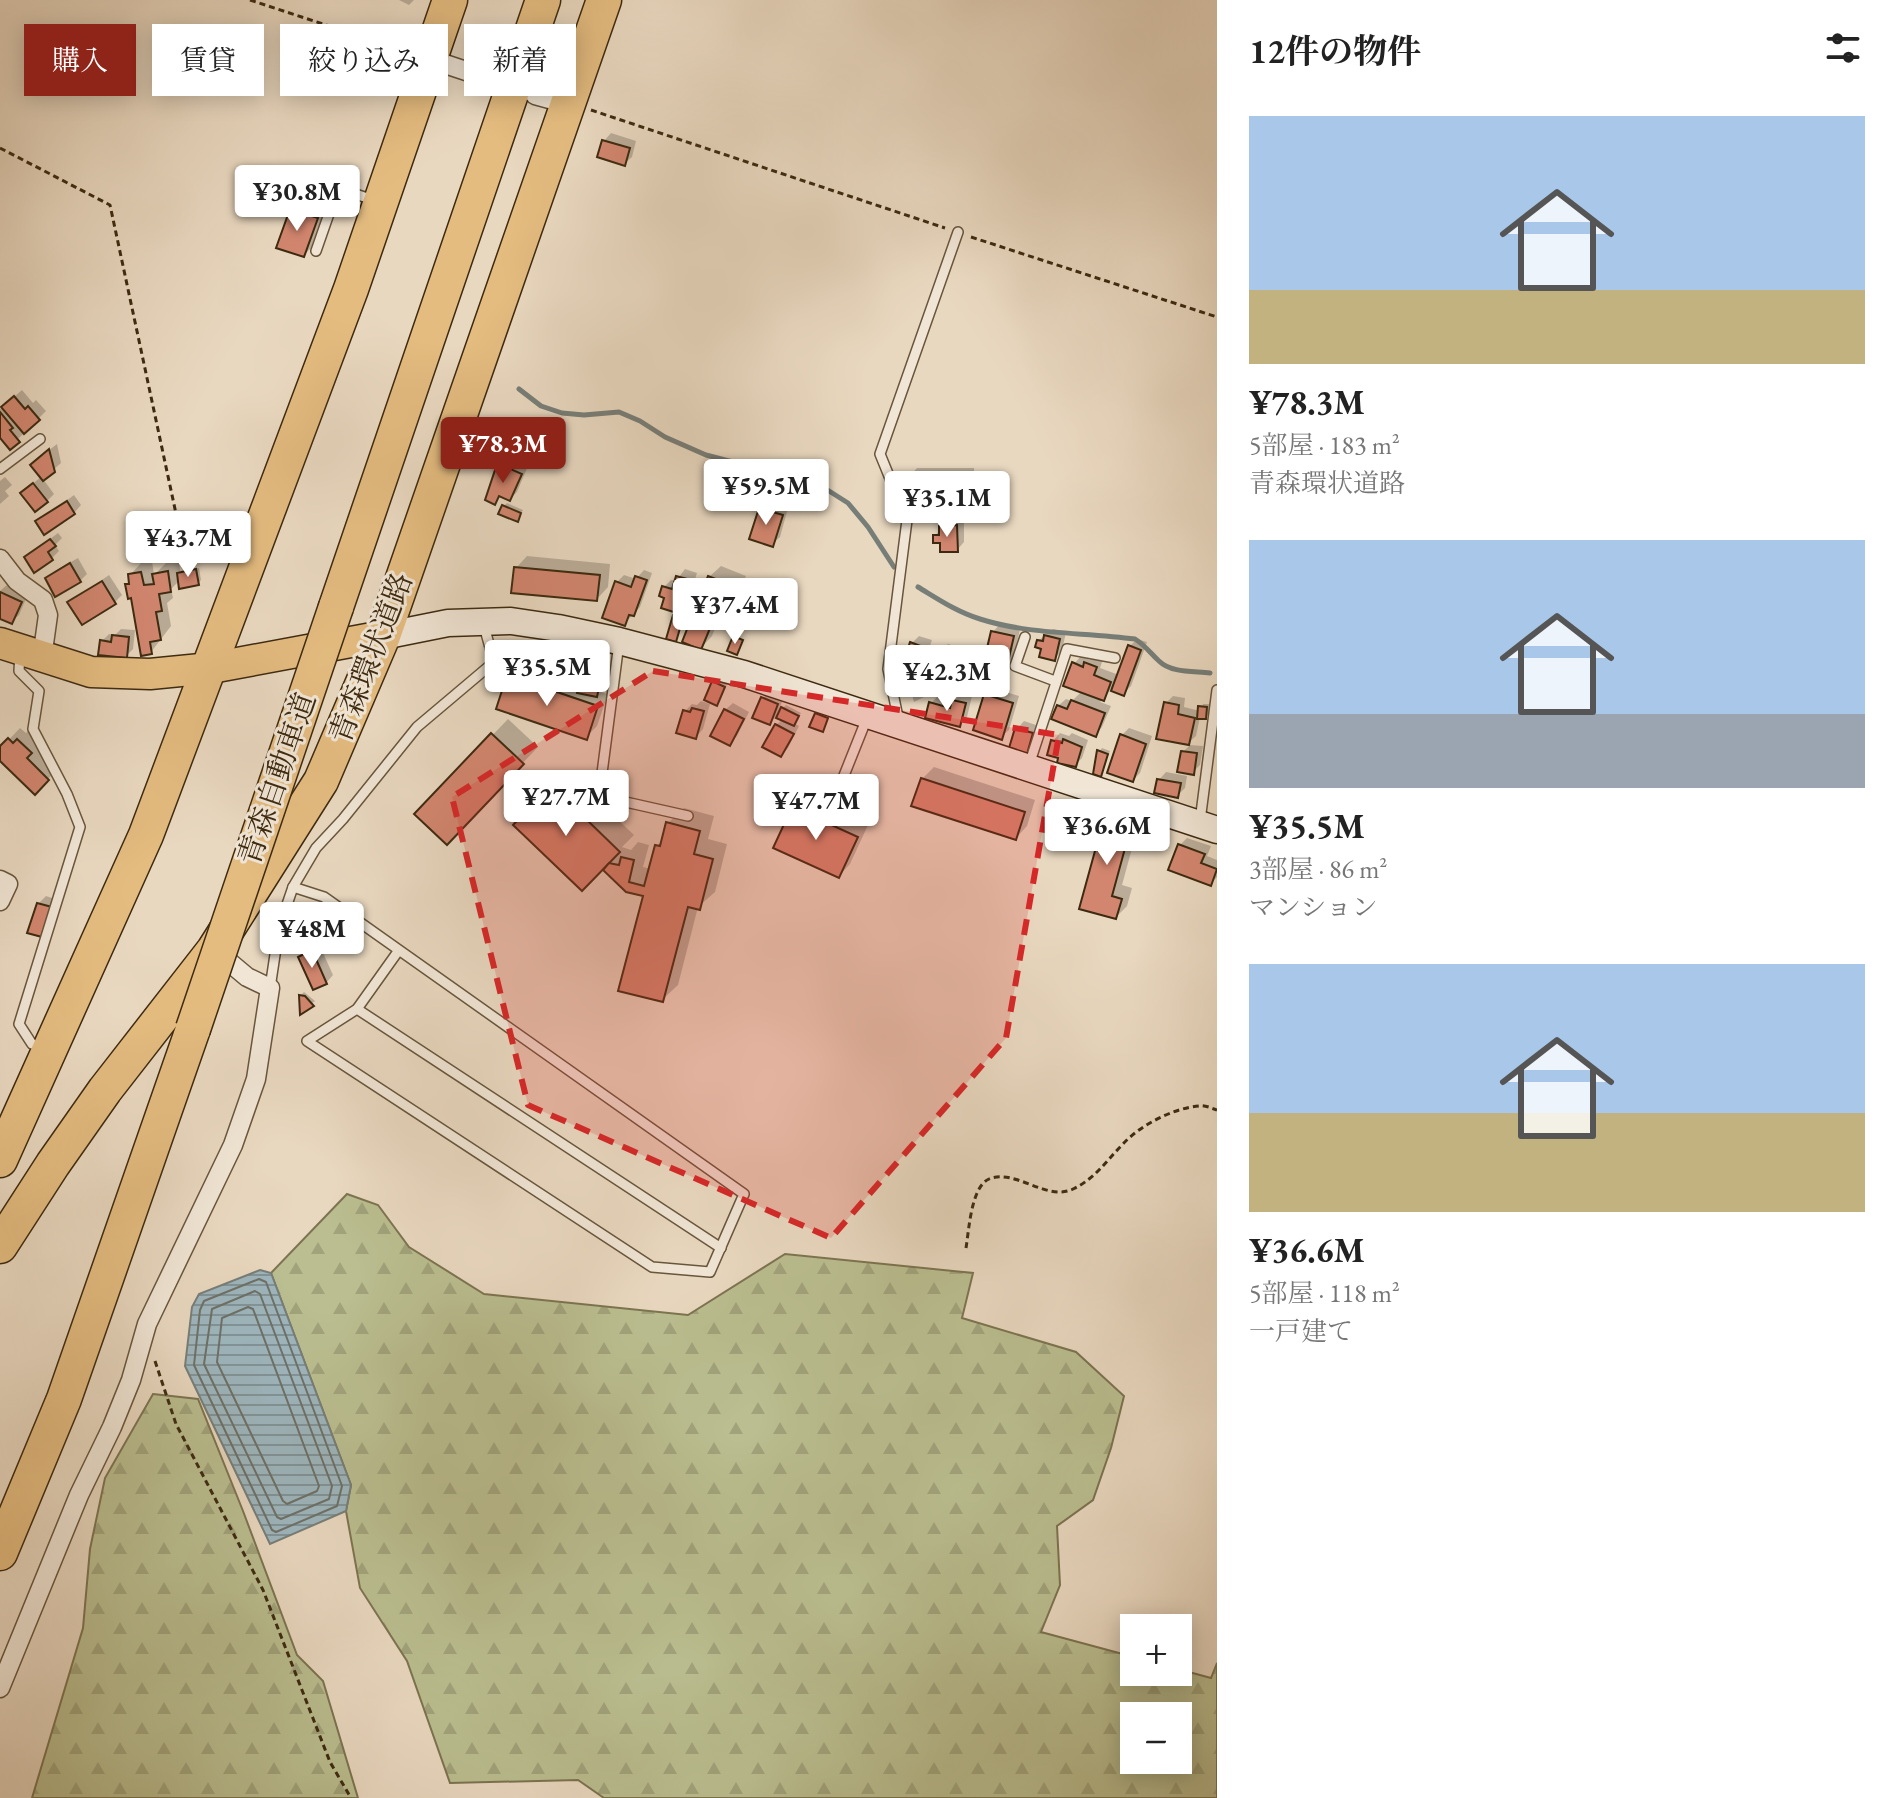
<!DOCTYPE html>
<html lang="ja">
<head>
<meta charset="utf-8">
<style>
	body { margin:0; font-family:"EB Garamond","Noto Serif JP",serif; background:#f6f6f6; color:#222; height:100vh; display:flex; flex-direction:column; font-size:30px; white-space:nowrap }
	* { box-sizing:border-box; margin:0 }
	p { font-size:26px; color:#767676 }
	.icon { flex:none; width:44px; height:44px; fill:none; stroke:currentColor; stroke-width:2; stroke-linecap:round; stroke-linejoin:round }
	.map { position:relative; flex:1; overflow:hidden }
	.drawer { display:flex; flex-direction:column; background:#fff; width:680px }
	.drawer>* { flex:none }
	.guide { position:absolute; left:24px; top:24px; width:760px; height:72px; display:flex; gap:16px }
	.fabs { position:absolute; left:1120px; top:1614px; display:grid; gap:16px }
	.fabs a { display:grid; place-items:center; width:72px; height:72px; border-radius:0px; background:#fff; box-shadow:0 4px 20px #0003; font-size:40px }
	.price { position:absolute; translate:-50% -68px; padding:0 18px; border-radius:8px; background:#fff; color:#222; font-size:26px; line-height:52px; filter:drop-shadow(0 2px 4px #0008) }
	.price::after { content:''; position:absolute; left:50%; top:48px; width:24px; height:18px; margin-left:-12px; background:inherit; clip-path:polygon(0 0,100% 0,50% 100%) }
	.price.current { background:#8f2418; color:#fff }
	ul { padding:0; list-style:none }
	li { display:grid; align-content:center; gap:16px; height:424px; padding:0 32px }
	li span { display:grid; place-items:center; height:248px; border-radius:0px; color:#555 }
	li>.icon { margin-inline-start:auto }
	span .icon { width:144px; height:144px; fill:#fffc; stroke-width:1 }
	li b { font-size:34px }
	h2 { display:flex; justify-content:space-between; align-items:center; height:96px; padding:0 32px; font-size:34px }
	.tag { padding:0 28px; border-radius:0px; background:#fff; box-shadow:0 4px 20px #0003; font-size:28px; line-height:72px }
	.tag.current { background:#8f2418; color:#fff }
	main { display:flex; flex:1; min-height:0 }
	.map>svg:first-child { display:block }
	.forest { fill:url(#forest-firs); stroke:#7c7450; stroke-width:2; fill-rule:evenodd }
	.water { fill:url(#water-rules); stroke:#777e78; stroke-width:2 }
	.shadow { fill:#0003 }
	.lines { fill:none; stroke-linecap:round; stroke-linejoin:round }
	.shore { stroke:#6d7067; stroke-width:2 }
	.stream { stroke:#777e78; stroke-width:5 }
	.building { fill:#d2866f; stroke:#3d2a10; stroke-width:2 }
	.lane-casing { stroke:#68563c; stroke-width:12 }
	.street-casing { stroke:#68563c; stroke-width:21 }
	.secondary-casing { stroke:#3d2a10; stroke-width:29 }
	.primary-casing { stroke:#3d2a10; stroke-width:33 }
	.highway-casing { stroke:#3d2a10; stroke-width:37 }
	.path { stroke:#3d2a10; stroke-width:3; stroke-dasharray:6 4; stroke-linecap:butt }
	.lane { stroke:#f1e6d6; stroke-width:9 }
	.street { stroke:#f1e6d6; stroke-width:18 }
	.secondary { stroke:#f1e6d6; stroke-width:26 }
	.primary { stroke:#e4bc80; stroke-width:30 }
	.highway { stroke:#e4bc80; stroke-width:34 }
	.highway-bridge-casing { stroke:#3d2a10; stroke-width:37; stroke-linecap:butt }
	.highway-bridge { stroke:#e4bc80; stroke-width:34 }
	.marked { fill:#d62828; fill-opacity:0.2; stroke:#d62828; stroke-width:6; stroke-dasharray:16 10; stroke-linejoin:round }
	.labels { text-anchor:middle; stroke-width:6; stroke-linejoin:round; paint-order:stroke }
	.street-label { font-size:30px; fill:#3d2a10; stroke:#f1e6d6 }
</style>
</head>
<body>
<main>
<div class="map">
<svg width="1217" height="1798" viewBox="0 0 1217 1798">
	<defs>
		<pattern id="forest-firs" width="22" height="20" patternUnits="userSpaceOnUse" patternTransform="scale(2)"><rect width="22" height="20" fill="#babe90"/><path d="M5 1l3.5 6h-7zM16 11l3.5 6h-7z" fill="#a1a37b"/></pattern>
		<pattern id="water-rules" width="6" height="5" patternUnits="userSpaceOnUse" patternTransform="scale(2)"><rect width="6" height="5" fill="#9db6be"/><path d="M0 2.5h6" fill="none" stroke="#819499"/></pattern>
	</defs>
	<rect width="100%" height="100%" fill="#e9d8c0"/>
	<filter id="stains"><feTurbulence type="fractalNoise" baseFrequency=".0025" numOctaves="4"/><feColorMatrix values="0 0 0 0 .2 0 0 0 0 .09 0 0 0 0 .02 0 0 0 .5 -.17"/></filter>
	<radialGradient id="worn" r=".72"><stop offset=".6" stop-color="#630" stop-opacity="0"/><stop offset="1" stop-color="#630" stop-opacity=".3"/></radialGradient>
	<g class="forest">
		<path d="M347 1194 378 1205 409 1247 484 1294 688 1315 785 1254 973 1273 962 1318 1076 1352 1124 1396 1111 1448 1093 1500 1057 1526 1060 1585 1041 1632 1134 1657V1672H1178V1669L1211 1678 1217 1663V1798H604L578 1780 450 1783 407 1661 360 1588 346 1511 351 1485 271 1273ZM1134 1716H1178V1760H1134Z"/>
		<polygon points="153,1394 198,1399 243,1511 297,1655 323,1681 358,1798 32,1798 83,1628 90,1549 105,1478"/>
	</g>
	<polygon class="water" points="260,1270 271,1273 351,1485 346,1511 270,1544 185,1366 192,1307 199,1294"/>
	<g class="shadow">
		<polygon points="399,0 414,0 409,5"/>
		<polygon points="611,133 636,141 632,157 624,164 604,141"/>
		<polygon points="299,203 324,211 311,248 304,255 291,210"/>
		<polygon points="22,390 33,403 36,400 46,411 10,447 0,435 0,409"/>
		<polygon points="57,444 61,463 43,479 54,494 47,501 30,486 42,476 39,458"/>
		<polygon points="510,459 528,466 517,492 510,499 502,495 494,502 497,471"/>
		<polygon points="917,468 974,468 974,477 967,483 967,495 956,506 906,480"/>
		<polygon points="5,477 12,485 5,491 9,496 0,504 0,481"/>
		<polygon points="74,495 81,505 74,513 38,522"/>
		<polygon points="768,502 788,508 780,537 772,544 761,509"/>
		<polygon points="507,503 523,510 517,520 504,506"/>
		<polygon points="948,519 964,519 964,542 957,550 935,536"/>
		<polygon points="58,533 62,538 55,545 59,551 52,558 26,557"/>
		<polygon points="527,556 610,564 608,587 597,599 516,568"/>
		<polygon points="78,558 87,574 80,581 47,578 55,571"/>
		<polygon points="152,561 154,575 166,563 179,561 180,571 199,568 201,580 198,583 180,580 171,589 173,598 167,603 171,626 151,652 127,585 131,581 130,575 141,563"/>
		<polygon points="721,566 746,576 742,586 746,587 736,612 725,624 718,621 712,636 701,648 709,577"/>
		<polygon points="685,569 697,573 687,604 678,613 685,615 675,639 675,616 680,612 667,597 664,587 671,580 676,581"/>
		<polygon points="644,570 652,573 640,607 624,624 617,582 624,575 636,579"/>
		<polygon points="109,575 122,595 115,602 70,602"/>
		<polygon points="7,585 28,594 19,615 11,622 0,617 0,591"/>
		<polygon points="1000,624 1020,629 1014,657 1006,664 993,632"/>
		<polygon points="121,629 135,630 133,649 126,656 102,641 109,634 115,635"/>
		<polygon points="1053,629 1066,632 1062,651 1054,659 1038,641"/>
		<polygon points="919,636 932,640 926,657 917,667 933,671 927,683 909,668 914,663 912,643"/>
		<polygon points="1137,639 1147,642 1131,686 1123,694 1111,689 1100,702 1111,706 1102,727 1095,735 1058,706 1066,699 1072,701 1082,691 1074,664 1081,656 1090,660 1093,656 1103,659 1100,668 1119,675 1130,646"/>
		<polygon points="948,644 973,652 967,671 960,678 941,651"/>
		<polygon points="593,658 609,661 604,688 600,692 608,694 597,726 586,737 509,676 520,665 581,685 585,665"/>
		<polygon points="988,667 1000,671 993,688 1019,696 1009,730 1001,737 986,695 993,688 985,670"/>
		<polygon points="717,680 727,684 717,703 713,683"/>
		<polygon points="922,690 924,697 914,702 912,695"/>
		<polygon points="770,691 784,697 777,714 786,705 801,713 794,723 799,726 788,748 781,755 776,725 783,719 777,716 769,723 763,698"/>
		<polygon points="961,694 972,696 967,717 960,724 931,703 938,696 955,700"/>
		<polygon points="1173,696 1185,698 1184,707 1200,711 1203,704 1209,704 1209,714 1206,717 1200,717 1196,736 1188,743 1166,703"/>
		<polygon points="701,701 710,704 703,729 696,737 685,711 692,704 697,705"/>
		<polygon points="733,703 749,712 737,736 729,743 725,710"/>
		<polygon points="508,719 538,747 462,827 417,814"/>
		<polygon points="1024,721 1039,726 1033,744 1026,751 1017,729"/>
		<polygon points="20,728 26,733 30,729 42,740 37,746 59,768 35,792 0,758 0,749"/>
		<polygon points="1129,728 1152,736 1140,773 1133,780 1121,736"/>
		<polygon points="1060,733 1069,736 1072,733 1088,740 1082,758 1075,765 1053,741"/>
		<polygon points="1190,745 1203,746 1200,765 1193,772 1183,752"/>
		<polygon points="1102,748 1110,751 1100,774 1099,752"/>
		<polygon points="934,767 1035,800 1027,826 1016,838 922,779"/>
		<polygon points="568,772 634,835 622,847 631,850 638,842 649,845 643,867 651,869 657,846 664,838 668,823 684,808 714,816 708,839 727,844 715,892 698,907 678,985 662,1000 645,894 627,890 603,867 516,825"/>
		<polygon points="1166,772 1187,776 1185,788 1177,796 1159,780"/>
		<polygon points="805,796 868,825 850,864 839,876 793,808"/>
		<polygon points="1119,801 1143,808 1122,885 1132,888 1127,906 1116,917 1081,908 1108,812"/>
		<polygon points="1187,838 1211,846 1207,856 1217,860 1217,877 1210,884 1180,845"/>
		<polygon points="46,896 58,900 49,928 38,904"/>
		<polygon points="319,944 333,975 326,983 301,957 308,950"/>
		<polygon points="304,992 315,1001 302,1011 301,995"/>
	</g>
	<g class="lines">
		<g class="shore">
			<polygon points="259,1279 266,1282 342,1486 337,1506 276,1532 272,1530 194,1365 200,1310 204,1301"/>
			<polygon points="255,1291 260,1294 332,1486 329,1499 281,1519 277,1517 204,1364 212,1309"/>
			<polygon points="248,1307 253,1309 319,1486 317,1491 287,1504 283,1501 217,1362 222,1318"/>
		</g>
		<g class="stream">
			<polyline points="519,389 541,406 562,413 584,415 619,412 640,421 665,437 706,455 818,484 848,503 868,527 894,567"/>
			<path d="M918 587C938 599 957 612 980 619 1030 635 1083 632 1135 639 1146 646 1150 653 1159 661 1171 673 1193 671 1210 673"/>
		</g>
	</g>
	<g class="building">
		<polygon points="602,140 630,148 625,166 597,157"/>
		<polygon points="290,209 318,218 304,257 276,248"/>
		<polygon points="14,396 25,409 28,406 40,420 24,434 1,407"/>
		<polygon points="0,412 13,428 10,430 20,442 10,450 0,438"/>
		<polygon points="49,449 55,472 43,481 30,465"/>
		<polygon points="501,465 522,474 510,501 499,496 495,505 485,500 495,470 499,471"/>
		<polygon points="904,479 963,479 963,490 957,490 957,508 911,508 904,500"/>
		<polygon points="33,483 48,502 35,512 20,493"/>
		<polygon points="67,501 75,514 44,535 35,521"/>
		<polygon points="502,505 521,513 518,522 498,514"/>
		<polygon points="759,508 783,515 773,547 749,539"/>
		<polygon points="957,525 958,552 940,552 940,543 933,543 933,535 939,535 939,526"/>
		<polygon points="50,539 56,546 48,552 53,560 34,573 24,557"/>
		<polygon points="70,563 81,582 55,597 45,578"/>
		<polygon points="514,567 600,575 597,601 511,593"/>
		<polygon points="196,569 199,585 179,589 177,573"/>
		<polygon points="168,571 171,592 159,594 162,611 156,612 161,640 150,642 152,654 141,656 131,598 128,599 125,584 129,584 128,574 141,572 144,585 154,584 152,574"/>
		<polygon points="635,576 647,580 634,616 629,615 625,626 602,618 615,581 631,587"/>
		<polygon points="676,576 691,580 680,614 661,608 664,598 659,596 662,586 672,589"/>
		<polygon points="708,576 736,587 732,597 736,599 725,626 713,621 701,650 682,642"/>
		<polygon points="102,581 116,604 82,625 67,602"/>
		<polygon points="0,592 22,602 12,624 0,619"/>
		<polygon points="673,615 683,618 676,642 666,639"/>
		<polygon points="991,631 1014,636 1007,666 984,661"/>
		<polygon points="112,635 129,637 127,658 98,655 100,640 111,642"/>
		<polygon points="1044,635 1060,639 1055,661 1039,657 1041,649 1035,647 1037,640 1043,641"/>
		<polygon points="733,636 743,640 737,655 727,651"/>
		<polygon points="910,642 926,648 919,667 904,661"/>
		<polygon points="1128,645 1141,650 1124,696 1111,691"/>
		<polygon points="939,650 967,659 960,681 932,672"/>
		<polygon points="1072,662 1083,667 1084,662 1097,667 1094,675 1111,682 1104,701 1063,686"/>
		<polygon points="583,664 603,668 597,697 577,693"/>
		<polygon points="907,667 931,674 928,685 904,678"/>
		<polygon points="983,669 999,674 993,690 978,685"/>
		<polygon points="507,675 598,706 587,740 496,709"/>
		<polygon points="712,681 725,687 717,706 704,700"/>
		<polygon points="984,694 1013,703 1002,740 973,730"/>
		<polygon points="761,697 778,704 770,725 752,718"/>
		<polygon points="952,700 966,703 960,727 925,718 929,702 950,708"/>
		<polygon points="1071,700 1105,713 1096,737 1051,719 1057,705 1067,709"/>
		<polygon points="1164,702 1179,705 1178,714 1195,718 1189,745 1156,739"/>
		<polygon points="1198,706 1207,707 1206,719 1197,719"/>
		<polygon points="781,707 799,716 794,726 776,718"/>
		<polygon points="692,708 704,711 696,739 676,733 683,710 690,712"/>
		<polygon points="724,709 744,719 730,746 710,736"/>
		<polygon points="815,713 828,718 823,732 809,727"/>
		<polygon points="775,724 794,734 781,757 762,747"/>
		<polygon points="1015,728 1033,733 1027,754 1009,748"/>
		<polygon points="491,733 524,764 447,845 414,814"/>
		<polygon points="1120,734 1146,744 1133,782 1107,773"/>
		<polygon points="8,738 13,743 17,739 32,753 27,758 49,780 35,795 0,761 0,746"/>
		<polygon points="1063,739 1082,747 1076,767 1057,763 1058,758 1047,755 1051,740 1062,743"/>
		<polygon points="1097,750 1108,754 1101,777 1093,774"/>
		<polygon points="1181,751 1197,753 1194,775 1177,772"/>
		<polygon points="921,778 1025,812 1016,840 911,806"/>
		<polygon points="1157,779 1181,783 1178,798 1154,793"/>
		<polygon points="551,785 620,852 582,891 513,825"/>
		<polygon points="792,807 858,837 839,878 773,848"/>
		<polygon points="1106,811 1133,819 1112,896 1122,899 1116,919 1079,909"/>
		<polygon points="666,822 700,831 694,854 713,859 700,910 688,907 663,1002 618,991 643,896 626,892 603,870 609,863 619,865 621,857 634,860 629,882 644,886 655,845 660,846"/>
		<polygon points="1178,844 1205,854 1201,863 1217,869 1211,886 1168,870"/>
		<polygon points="37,903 52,907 42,937 27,933"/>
		<polygon points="312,950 327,984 313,990 298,957"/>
		<polygon points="299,995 305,996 314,1006 300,1015"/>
	</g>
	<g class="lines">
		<defs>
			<g id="lane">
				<polyline points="316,251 338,188 373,200"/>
				<polyline points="0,469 40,439"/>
				<polyline points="1025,637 1015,666 1055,681"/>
				<polyline points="619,643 599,796 688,816"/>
				<polyline points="20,653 19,671 39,691 33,729 67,794 80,827 19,1024 32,1044"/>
				<polyline points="899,722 888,669 907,520 880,454 958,232"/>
				<polyline points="1029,765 1067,649 1115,658"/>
				<polyline points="831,808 867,718"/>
				<polyline points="1200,821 1217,690"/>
				<polyline points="293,887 324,897 744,1194 710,1272 652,1267 307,1041 357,1009 399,950"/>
				<polyline points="270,988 279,928 293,887 316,848 343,819 417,727 494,662 484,626"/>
				<polyline points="357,1009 721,1248"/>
			</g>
			<g id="street">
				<polyline points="430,59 484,77"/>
				<polyline points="535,95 568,104"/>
				<polyline points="0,559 17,581 43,600 48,615 42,658"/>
				<polyline points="0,880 8,884 0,901"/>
				<polyline points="0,1688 79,1495 112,1427 131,1380 147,1324 233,1145 256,1079 270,988 247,977 216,951"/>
			</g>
			<polyline id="secondary" points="383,636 448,623 511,621 558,628 619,641 744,674 1217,830"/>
			<polyline id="primary" points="0,643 91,672 150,674 211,668 383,636"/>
			<g id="highway">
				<polyline points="336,607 543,0"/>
				<polyline points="0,1160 146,835 351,289 450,0"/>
				<polyline points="0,1246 53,1164 105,1090 214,950 321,781 383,636 604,0"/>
				<polyline points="0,1553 64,1399 193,1029"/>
			</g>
		</defs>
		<use href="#lane" class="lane-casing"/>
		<use href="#street" class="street-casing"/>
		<use href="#secondary" class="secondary-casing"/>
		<use href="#primary" class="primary-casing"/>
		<use href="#highway" class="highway-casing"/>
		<g class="path">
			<polyline points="250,0 408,52"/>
			<polyline points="591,110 945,228"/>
			<polyline points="0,148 110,205 178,523 222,562"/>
			<polyline points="971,237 1217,317"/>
			<path d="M966 1248C969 1230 971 1187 989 1179 1015 1168 1047 1202 1073 1189 1096 1178 1106 1161 1123 1144 1140 1125 1174 1108 1199 1106 1205 1105 1211 1108 1217 1110"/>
			<polyline points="155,1361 176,1424 263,1590 330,1762 351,1798"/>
		</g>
		<use href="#lane" class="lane"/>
		<use href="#street" class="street"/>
		<use href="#secondary" class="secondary"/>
		<use href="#primary" class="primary"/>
		<use href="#highway" class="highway"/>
		<defs>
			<polyline id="highway-bridge" points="193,1029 336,607"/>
		</defs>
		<use href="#highway-bridge" class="highway-bridge-casing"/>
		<use href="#highway-bridge" class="highway-bridge"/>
	</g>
	<path class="marked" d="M653 671 1059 735 1006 1038 831 1238 528 1105 452 797Z"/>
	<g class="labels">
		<g class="street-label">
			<text transform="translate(371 658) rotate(-69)" y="10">青森環状道路</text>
			<text transform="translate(277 779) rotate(-71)" y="10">青森自動車道</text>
		</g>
	</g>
	<rect width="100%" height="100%" filter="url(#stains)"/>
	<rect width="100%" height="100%" fill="url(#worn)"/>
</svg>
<div class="fabs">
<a>+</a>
<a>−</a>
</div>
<b class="price" style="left:297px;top:233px">¥30.8M</b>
<b class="price current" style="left:503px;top:485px">¥78.3M</b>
<b class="price" style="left:766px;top:527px">¥59.5M</b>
<b class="price" style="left:947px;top:539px">¥35.1M</b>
<b class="price" style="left:188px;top:579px">¥43.7M</b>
<b class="price" style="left:735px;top:646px">¥37.4M</b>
<b class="price" style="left:547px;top:708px">¥35.5M</b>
<b class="price" style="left:947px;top:713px">¥42.3M</b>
<b class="price" style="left:566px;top:838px">¥27.7M</b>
<b class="price" style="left:816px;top:842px">¥47.7M</b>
<b class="price" style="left:1107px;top:867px">¥36.6M</b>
<b class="price" style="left:312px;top:970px">¥48M</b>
<div class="guide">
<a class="tag current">購入</a>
<a class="tag">賃貸</a>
<a class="tag">絞り込み</a>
<a class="tag">新着</a>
</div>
</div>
<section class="drawer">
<h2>12件の物件<svg class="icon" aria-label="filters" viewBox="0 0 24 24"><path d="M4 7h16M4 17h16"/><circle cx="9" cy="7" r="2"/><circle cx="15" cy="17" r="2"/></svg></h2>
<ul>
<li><span style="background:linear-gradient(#a9c7e8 70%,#c2b280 0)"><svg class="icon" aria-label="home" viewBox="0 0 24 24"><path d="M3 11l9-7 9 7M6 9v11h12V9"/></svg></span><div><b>¥78.3M</b><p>5部屋 · 183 m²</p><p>青森環状道路</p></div></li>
<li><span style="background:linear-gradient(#a9c7e8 70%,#9aa5b1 0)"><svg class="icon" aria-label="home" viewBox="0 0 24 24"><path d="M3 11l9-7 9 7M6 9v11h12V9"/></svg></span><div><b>¥35.5M</b><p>3部屋 · 86 m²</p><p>マンション</p></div></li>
<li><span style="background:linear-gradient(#a9c7e8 60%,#c2b280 0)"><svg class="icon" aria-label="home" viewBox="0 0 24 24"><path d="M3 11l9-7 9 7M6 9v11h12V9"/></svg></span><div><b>¥36.6M</b><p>5部屋 · 118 m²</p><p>一戸建て</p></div></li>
</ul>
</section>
</main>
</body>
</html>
